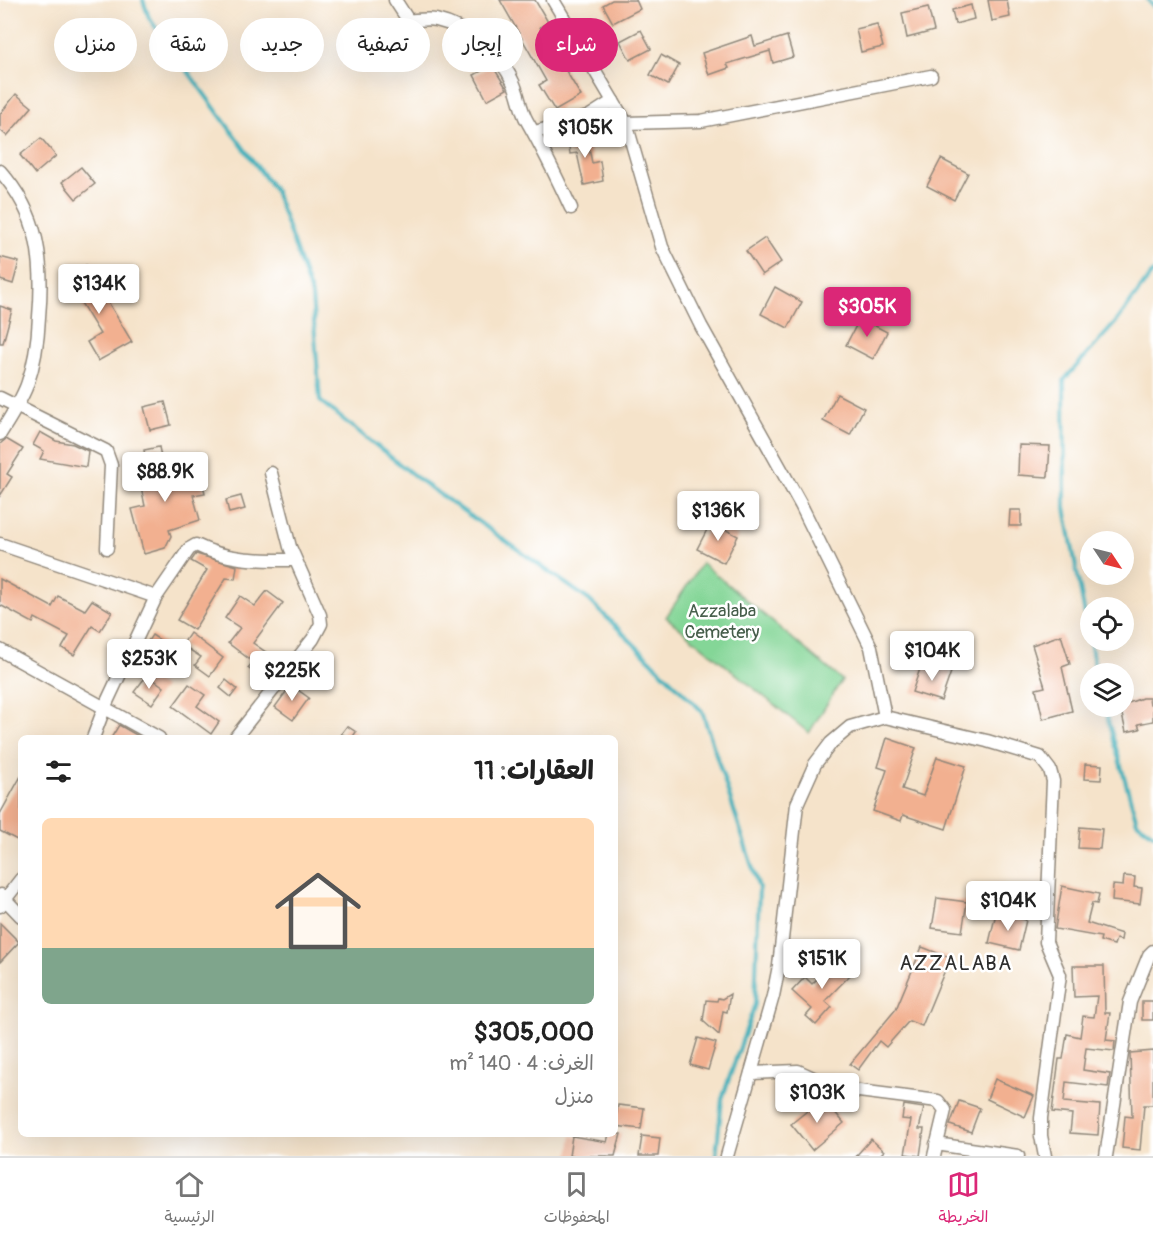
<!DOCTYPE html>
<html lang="ar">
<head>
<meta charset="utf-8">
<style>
	body { margin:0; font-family:Pangolin,"Playpen Sans Arabic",sans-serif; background:#f6f6f6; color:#222; direction:rtl; height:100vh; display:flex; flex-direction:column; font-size:22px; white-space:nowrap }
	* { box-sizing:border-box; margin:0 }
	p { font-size:20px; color:#767676 }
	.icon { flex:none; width:33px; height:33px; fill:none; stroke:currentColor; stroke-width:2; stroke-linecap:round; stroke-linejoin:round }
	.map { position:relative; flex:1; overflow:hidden; direction:ltr }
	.drawer { position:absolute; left:18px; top:735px; width:600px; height:402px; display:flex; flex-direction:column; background:#fff; border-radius:9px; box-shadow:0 6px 24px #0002; direction:rtl }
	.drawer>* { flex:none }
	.top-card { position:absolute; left:18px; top:18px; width:600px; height:54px; direction:rtl; display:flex; gap:12px }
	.needle { width:39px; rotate:125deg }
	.tools { position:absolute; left:1080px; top:531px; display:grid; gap:12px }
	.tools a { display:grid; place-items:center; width:54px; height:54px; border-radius:50%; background:#fff; box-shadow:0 6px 24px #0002; font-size:30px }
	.price { position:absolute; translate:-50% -51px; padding:0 14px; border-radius:6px; background:#fff; color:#222; font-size:20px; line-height:39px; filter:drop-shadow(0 2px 3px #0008) }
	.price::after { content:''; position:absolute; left:50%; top:36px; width:18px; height:14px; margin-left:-9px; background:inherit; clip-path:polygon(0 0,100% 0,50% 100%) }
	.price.on { background:#db2777; color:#fff }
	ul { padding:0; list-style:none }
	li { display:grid; align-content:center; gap:12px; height:318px; padding:0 24px }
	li+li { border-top:2px solid #e0e0e0 }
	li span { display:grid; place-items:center; height:186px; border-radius:9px; color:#555 }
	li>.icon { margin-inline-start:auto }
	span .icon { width:108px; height:108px; fill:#fffc; stroke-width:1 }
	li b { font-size:26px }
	h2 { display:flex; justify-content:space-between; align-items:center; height:72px; padding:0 24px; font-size:26px }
	.chip { padding:0 21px; border-radius:27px; background:#fff; box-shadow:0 6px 24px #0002; font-size:21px; line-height:54px }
	.chip.on { background:#db2777; color:#fff }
	.tab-bar { display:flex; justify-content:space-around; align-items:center; height:84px; border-top:2px solid #e0e0e0; background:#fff; font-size:16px; color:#767676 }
	.tab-bar a { display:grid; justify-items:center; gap:3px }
	.tab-bar .on { color:#db2777 }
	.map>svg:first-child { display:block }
	.green { fill:#84d697; stroke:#588061; stroke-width:1.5 }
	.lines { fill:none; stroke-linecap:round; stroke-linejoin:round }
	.stream { stroke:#40b0bb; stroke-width:4 }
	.building { fill:#f2b090 }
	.street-casing { stroke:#90877a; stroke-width:15 }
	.street { stroke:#fff; stroke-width:12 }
	.labels { text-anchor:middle; stroke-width:5; stroke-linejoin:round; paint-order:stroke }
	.park-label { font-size:18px; fill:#465e4b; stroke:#fff }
	.neighbourhood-label { font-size:20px; letter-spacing:1.5px; fill:#2b2b2b; stroke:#fff }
</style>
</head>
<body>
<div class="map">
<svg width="1153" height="1156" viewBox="0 0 1153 1156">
	<rect width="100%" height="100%" fill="#fff"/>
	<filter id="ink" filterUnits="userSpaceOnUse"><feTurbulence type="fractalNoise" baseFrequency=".0167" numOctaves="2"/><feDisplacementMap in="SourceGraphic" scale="12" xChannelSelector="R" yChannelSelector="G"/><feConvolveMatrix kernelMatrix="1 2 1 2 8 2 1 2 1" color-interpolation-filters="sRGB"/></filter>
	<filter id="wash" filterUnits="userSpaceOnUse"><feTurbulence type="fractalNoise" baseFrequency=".008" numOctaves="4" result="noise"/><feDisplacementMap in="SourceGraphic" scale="24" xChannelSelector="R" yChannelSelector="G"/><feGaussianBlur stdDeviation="1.35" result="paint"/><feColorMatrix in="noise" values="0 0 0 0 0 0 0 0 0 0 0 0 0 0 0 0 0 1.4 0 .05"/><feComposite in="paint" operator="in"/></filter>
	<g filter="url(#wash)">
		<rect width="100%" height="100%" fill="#f5e3ca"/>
		<polygon class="green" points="702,563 842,680 809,733 666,617"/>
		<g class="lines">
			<g class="stream">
				<polyline points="143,0 149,18 275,191 312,296 320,401 421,481 589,600 702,711 759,888 755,1004 722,1099 716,1156"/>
				<polyline points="1148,0 1153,6"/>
				<polyline points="1096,674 1065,508 1064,380 1117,321 1153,272"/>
				<polyline points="1104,706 1137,822 1153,834"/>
			</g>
		</g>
		<g id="blocks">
			<g class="building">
				<polygon points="500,0 535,0 548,22 540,27 581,96 555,111 539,85 546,81"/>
				<polygon points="612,0 636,0 640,9 613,23 603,5"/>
				<polygon points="988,0 1007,0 1010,17 992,21"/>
				<polygon points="971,5 974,19 955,24 952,10"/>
				<polygon points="928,7 934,31 907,38 902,13"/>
				<polygon points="877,24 883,47 861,52 856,29"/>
				<polygon points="641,30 651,49 630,60 620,41"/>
				<polygon points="752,36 755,46 787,36 793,57 773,63 770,51 727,64 729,68 709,75 702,53"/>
				<polygon points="661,55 679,65 668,85 650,75"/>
				<polygon points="492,65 507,89 487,100 474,75"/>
				<polygon points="16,94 32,107 7,136 0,130 0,114"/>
				<polygon points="586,132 592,163 600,161 603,181 584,185 577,153 570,154 567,136"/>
				<polygon points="41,138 56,156 35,174 20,155"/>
				<polygon points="941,159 968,173 954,200 927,186"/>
				<polygon points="81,167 95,184 76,199 62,182"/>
				<polygon points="765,238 781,262 762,275 746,251"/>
				<polygon points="0,257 19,262 13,284 0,280"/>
				<polygon points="86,265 132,342 98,361 87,342 100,334 66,278"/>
				<polygon points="775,287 802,302 788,328 761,314"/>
				<polygon points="0,306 12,310 3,343 0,343"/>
				<polygon points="860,318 887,332 873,359 846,345"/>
				<polygon points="837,394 864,408 850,435 823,421"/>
				<polygon points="165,402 171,425 150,430 144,407"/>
				<polygon points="40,432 56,441 73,444 88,451 86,467 40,459 44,451 33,445"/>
				<polygon points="6,439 23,449 7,474 12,477 0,496 0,444"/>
				<polygon points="1019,445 1050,446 1048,477 1018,475"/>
				<polygon points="159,447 165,477 199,469 205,493 193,495 200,520 169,530 171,536 165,548 144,554 132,509 145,506 140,483 149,481 144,450"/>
				<polygon points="241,496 245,509 229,513 226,500"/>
				<polygon points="1010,510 1021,510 1021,526 1009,526"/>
				<polygon points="711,522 738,536 724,563 697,549"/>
				<polygon points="196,554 237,566 235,579 226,578 194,630 177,620 207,570 191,561"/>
				<polygon points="0,579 52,607 58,596 85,610 92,600 112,612 100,631 92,626 74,655 62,648 69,636 35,618 33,623 0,605"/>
				<polygon points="267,591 283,603 253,643 270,655 256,674 248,668 253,662 228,643 240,628 225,618 240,596 255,606"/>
				<polygon points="190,633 223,658 210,676 195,665 201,657 182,645"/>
				<polygon points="152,635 169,646 155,667 138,656"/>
				<polygon points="1061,635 1070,664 1062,667 1072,711 1043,719 1036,689 1045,687 1032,645"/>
				<polygon points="922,663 951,672 941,701 912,692"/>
				<polygon points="147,675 164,687 152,704 134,692"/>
				<polygon points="226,680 237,689 231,697 220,688"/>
				<polygon points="189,684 205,695 197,706 219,722 211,734 173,706"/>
				<polygon points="291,685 309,698 293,720 275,707"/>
				<polygon points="1142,698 1149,698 1150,704 1153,704 1153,721 1138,724 1140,729 1126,732 1120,706"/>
				<polygon points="119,725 140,737 141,738 111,738"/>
				<polygon points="347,726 356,732 352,738 341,734"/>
				<polygon points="887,738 916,748 902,789 923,796 937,757 966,766 946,829 903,815 901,821 873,811 887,770 878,767"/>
				<polygon points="1085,764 1102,765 1101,780 1084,779"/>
				<polygon points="21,776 21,833 17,840 0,831 0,814"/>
				<polygon points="1080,827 1102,829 1100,849 1078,848"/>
				<polygon points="1124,876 1135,877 1134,887 1142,888 1140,904 1112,901 1113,885 1123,886"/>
				<polygon points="1062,886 1099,894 1097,904 1092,903 1087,923 1122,934 1121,940 1116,939 1114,945 1100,941 1101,937 1055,929"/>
				<polygon points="937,898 967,902 962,932 932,928"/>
				<polygon points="996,913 1026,920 1019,950 989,943"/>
				<polygon points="0,923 19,942 0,962"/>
				<polygon points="922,947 950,958 922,1026 909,1021 886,1047 879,1041 858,1070 850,1064 896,1009"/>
				<polygon points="837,959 852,973 825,1001 832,1007 816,1025 806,1016 812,1009 792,991 805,977 812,984"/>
				<polygon points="1073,966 1104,966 1105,1013 1110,1013 1106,1040 1115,1041 1114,1051 1086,1048 1083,1070 1110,1074 1108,1087 1066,1082 1064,1102 1100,1105 1098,1135 1070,1133 1072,1114 1052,1112 1059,1059 1063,1059 1067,1034 1080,1037 1083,1016 1094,1017 1097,996 1074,997"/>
				<polygon points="730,994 727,1012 723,1011 719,1035 703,1021 706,1000 717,1001 718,998 722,999"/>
				<rect x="1142" y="1001" width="11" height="19"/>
				<polygon points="698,1038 716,1043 708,1070 690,1065"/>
				<polygon points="1153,1051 1153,1105 1144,1105 1140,1150 1122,1148 1125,1116 1132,1117 1130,1053"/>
				<polygon points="995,1079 1034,1096 1025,1117 987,1099"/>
				<polygon points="823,1098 844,1123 812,1150 791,1124"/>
				<polygon points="959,1101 980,1108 971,1132 950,1125"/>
				<polygon points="618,1105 644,1108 641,1129 615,1126"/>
				<polygon points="904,1105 924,1108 919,1129 924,1129 920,1156 905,1154 911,1120 902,1119"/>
				<polygon points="609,1134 621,1134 615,1156 569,1156 572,1136 607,1142"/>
				<polygon points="642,1136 660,1138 658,1156 639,1156"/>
				<polygon points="871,1139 884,1151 879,1156 856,1156"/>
			</g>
		</g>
	</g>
	<g filter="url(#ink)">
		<use href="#blocks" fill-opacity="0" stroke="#90877a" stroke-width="1.5"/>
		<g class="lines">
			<defs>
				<g id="street">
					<path d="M395 0 408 20C418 21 426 18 436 20 467 27 500 53 513 82 519 94 520 109 527 121 543 149 557 178 571 208"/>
					<polyline points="553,0 626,123 662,247 701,326 801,505 871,647 885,717"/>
					<polyline points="626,123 701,121 931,76"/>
					<polyline points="535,132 588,117 613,101"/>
					<path d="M0 171C39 214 44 261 39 317 38 341 35 363 27 385 20 403 10 418 0 434"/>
					<polyline points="0,398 106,451 111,465 107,548"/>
					<polyline points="0,544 156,597"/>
					<polyline points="0,650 159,738"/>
					<path d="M93 738 105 706 156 597 189 549 196 545C228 561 260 560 295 560"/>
					<polyline points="235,738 313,639 321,624 320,615 290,547 271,473"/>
					<polyline points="1,895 21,916"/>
					<polyline points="0,906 21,879"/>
					<polyline points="751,1073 798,1071 835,1088 938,1101 945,1110 934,1156"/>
					<polyline points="936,1144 1018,1156"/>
					<polyline points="727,1156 773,996 779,966 797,804 815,764 831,743 850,727 885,717 987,741 1040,757 1050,770 1053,781 1046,942 1060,975 1041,1118 1041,1136 1045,1156"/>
					<polyline points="1106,1156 1130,1002 1149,955 1153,951"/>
				</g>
			</defs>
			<use href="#street" class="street-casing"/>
			<use href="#street" class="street"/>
		</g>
	</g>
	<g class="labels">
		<g class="park-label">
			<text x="722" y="617">Azzalaba<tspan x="722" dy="21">Cemetery</tspan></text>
		</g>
		<g class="neighbourhood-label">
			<text x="956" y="970">AZZALABA</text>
		</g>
	</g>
</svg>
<div class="tools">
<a><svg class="needle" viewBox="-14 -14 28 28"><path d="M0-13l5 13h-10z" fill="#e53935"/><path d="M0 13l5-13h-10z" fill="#767676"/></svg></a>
<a><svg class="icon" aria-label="locate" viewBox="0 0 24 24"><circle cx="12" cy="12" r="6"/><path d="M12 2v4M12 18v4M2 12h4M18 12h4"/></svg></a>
<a><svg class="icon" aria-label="layers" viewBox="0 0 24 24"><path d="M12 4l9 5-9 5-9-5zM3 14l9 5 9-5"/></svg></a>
</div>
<b class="price" style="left:585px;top:159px">$105K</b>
<b class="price" style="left:99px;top:315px">$134K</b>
<b class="price on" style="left:867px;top:338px">$305K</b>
<b class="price" style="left:165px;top:503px">$88.9K</b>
<b class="price" style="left:718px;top:542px">$136K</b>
<b class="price" style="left:932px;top:682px">$104K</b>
<b class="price" style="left:149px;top:690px">$253K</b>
<b class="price" style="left:292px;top:702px">$225K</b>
<b class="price" style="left:1008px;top:932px">$104K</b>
<b class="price" style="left:822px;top:990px">$151K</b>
<b class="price" style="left:817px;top:1124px">$103K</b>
<div class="top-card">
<a class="chip on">شراء</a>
<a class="chip">إيجار</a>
<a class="chip">تصفية</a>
<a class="chip">جديد</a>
<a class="chip">شقة</a>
<a class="chip">منزل</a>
</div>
<section class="drawer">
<h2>العقارات: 11<svg class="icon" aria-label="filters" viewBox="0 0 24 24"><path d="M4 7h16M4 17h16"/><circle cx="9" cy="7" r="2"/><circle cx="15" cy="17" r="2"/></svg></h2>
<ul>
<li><span style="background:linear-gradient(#ffd9b3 70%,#7fa58c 0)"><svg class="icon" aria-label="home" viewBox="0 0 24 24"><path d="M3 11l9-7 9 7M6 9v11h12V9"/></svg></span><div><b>$305,000</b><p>الغرف: 4 · 140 m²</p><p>منزل</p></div></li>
</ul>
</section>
</div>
<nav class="tab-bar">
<a class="on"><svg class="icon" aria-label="map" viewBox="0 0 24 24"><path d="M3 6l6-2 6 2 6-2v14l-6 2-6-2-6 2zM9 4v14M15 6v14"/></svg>الخريطة</a>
<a><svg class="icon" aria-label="saved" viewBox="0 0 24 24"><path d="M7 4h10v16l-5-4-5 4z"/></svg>المحفوظات</a>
<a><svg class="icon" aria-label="home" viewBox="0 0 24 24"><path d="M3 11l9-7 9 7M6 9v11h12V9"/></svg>الرئيسية</a>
</nav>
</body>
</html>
